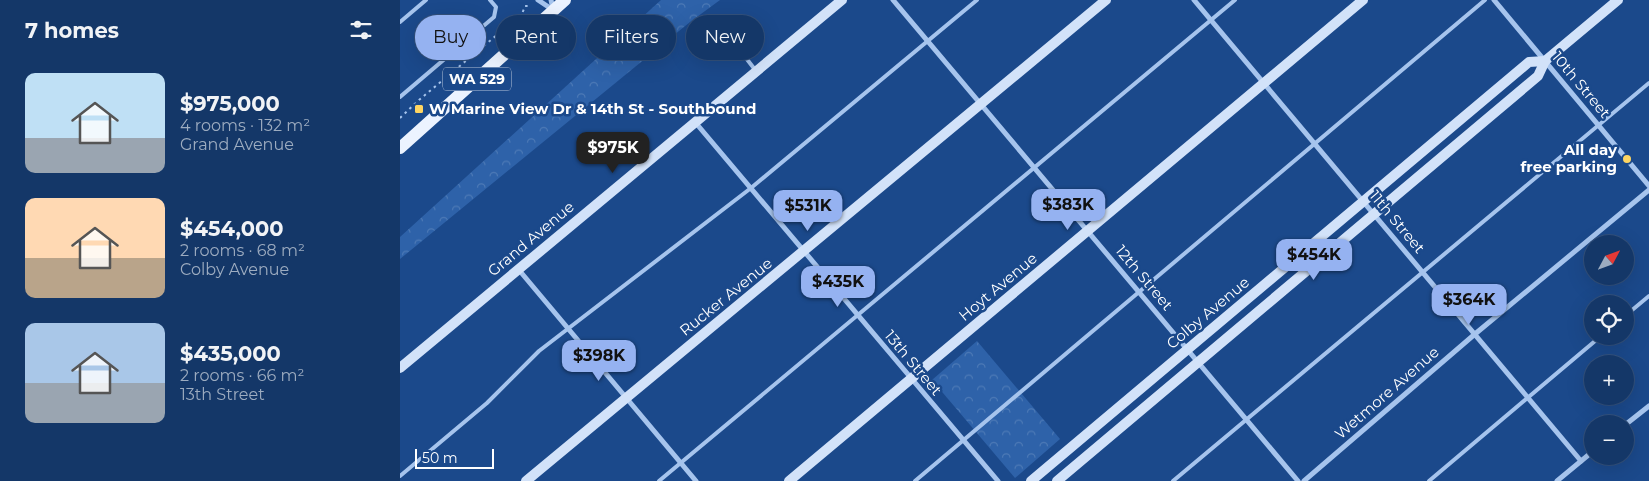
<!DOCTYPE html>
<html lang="en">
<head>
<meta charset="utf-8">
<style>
	body { margin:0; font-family:Montserrat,sans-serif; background:#1d3f6e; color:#f1f3f6; height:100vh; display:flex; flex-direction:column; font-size:19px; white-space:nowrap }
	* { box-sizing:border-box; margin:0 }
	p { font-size:16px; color:#9dacc0 }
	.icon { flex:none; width:28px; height:28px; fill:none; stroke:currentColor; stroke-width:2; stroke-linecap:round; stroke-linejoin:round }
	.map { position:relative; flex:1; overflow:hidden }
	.details { display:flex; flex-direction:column; background:#143768; width:400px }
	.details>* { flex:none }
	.banner { position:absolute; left:15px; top:15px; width:475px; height:45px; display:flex; gap:10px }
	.needle { width:32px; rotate:49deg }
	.buttons { position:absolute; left:1184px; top:235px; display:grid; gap:10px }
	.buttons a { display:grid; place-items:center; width:50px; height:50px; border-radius:50%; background:#143768; box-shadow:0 5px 20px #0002,0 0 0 1px #33517c; font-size:25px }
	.scale { position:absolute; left:15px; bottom:12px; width:79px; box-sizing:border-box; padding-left:5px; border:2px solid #fff; border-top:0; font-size:14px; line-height:18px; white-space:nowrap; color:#fff; -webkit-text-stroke:4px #1b498b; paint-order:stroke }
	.price { position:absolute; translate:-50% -42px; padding:0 11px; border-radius:10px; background:#95b2f1; color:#111; font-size:16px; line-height:32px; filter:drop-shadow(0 1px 2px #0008) }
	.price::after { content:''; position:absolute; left:50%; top:30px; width:15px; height:11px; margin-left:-8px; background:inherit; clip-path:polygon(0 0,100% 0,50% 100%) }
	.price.on { background:#222; color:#fff }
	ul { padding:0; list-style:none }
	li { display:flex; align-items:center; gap:15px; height:125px; padding:0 25px }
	li span { display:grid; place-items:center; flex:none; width:140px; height:100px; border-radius:10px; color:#555 }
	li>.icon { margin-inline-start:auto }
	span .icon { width:60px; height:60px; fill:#fffc; stroke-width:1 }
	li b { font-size:21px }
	h2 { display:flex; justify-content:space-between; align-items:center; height:60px; padding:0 25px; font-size:21px }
	.pill { padding:0 18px; border-radius:22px; background:#143768; box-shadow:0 5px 20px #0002,0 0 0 1px #33517c; font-size:18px; line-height:45px }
	.pill.on { background:#95b2f1; color:#111 }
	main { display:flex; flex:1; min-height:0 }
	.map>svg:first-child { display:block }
	.forest { fill:url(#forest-crowns) }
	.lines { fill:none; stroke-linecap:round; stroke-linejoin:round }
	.path { stroke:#a6c4ed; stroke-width:2; stroke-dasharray:2.5 4; stroke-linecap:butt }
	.lane { stroke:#a6c4ed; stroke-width:4 }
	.street { stroke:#a6c4ed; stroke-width:5 }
	.secondary { stroke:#d2e2f9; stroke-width:10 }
	.primary { stroke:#ecf3ff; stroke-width:12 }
	.poi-dot { fill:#fed562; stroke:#1b498b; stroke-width:2 }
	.labels { text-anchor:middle; stroke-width:5; stroke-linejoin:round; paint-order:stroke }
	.shield { fill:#1b498b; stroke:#bbc8dc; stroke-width:1 }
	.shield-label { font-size:14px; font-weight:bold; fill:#fff }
	.street-label { font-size:15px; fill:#fff; stroke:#1b498b }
	.poi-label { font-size:15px; font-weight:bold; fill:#fff; stroke:#1b498b; text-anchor:start }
</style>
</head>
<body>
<main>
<section class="details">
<h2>7 homes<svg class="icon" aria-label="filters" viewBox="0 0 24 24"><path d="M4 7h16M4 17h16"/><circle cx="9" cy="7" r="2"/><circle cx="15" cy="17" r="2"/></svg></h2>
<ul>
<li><span style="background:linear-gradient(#bfe0f5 65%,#9aa5b1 0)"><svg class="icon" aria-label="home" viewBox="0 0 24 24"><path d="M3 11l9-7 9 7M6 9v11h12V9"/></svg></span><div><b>$975,000</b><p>4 rooms · 132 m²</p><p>Grand Avenue</p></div></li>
<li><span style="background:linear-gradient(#ffd9b3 60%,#b9a48a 0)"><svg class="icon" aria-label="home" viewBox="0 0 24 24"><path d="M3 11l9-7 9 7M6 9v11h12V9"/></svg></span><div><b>$454,000</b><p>2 rooms · 68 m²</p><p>Colby Avenue</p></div></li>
<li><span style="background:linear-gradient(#a9c7e8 60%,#9aa5b1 0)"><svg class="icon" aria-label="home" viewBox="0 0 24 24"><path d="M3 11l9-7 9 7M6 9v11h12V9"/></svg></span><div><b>$435,000</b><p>2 rooms · 66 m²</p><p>13th Street</p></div></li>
</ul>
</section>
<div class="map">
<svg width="1249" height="481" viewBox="0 0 1249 481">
	<defs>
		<pattern id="forest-crowns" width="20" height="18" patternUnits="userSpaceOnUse" patternTransform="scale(1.25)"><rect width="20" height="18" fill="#2e62a9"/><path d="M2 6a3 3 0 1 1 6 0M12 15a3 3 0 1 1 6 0" fill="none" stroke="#4d7ab6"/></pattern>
	</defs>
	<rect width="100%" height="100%" fill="#1b498b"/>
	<g class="forest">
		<polygon points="261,0 320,0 290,22 0,259 0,237"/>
		<polygon points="577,341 660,439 615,478 532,380"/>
	</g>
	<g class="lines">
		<polyline class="path" points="0,118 19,100 122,14 125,6 129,6"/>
		<g class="lane">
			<polyline points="0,22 26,0"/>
			<polyline points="326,32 356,71"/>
			<polyline points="0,97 94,17 96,7 90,0"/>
			<polyline points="1225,316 1249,296"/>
			<polyline points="0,476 87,403 139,351 351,188 577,0"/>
			<polyline points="259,481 835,0"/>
			<polyline points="515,481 1085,0"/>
			<polyline points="773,481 1249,83"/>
			<polyline points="1029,481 1201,336"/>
		</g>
		<g class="street">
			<polyline points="138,0 153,10"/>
			<polyline points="151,0 153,9"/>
			<polyline points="493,0 898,481"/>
			<polyline points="794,0 1181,461"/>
			<polyline points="1094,0 1249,186"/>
			<polyline points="295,122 598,481"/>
			<polyline points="119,270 296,481"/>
			<polyline points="1225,425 1249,406"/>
			<polyline points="904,481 1075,334 1249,190"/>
			<polyline points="1157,481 1192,452"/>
		</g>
		<g class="secondary">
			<polyline points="0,368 442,0"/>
			<polyline points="126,481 706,0"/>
			<polyline points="389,481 963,0"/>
			<polyline points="631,481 1129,62 1145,61"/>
			<polyline points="657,481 1138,76 1145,61 1218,0"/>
		</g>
		<polyline class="primary" points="0,148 165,0"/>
	</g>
	<g class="poi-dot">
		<rect x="14" y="104" width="10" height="10" rx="2.5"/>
		<circle cx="1227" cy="159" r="5"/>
	</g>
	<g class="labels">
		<rect class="shield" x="43" y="67.5" width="68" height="23" rx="4"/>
		<g class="shield-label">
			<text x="77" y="84">WA 529</text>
		</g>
		<g class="street-label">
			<text transform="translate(1181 85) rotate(50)" y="5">10th Street</text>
			<text transform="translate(997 222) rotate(50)" y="5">11th Street</text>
			<text transform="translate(131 239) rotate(-40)" y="5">Grand Avenue</text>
			<text transform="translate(744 278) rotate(50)" y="5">12th Street</text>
			<text transform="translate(598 287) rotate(-40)" y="5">Hoyt Avenue</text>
			<text transform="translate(326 297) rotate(-39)" y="5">Rucker Avenue</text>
			<text transform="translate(808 313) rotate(-40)" y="5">Colby Avenue</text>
			<text transform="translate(513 363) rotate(50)" y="5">13th Street</text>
			<text transform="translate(987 393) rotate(-41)" y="5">Wetmore Avenue</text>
		</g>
		<g class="poi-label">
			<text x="29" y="114">W Marine View Dr &amp; 14th St - Southbound</text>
			<text x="1217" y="155" text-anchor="end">All day<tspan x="1217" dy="17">free parking</tspan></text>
		</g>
	</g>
</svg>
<div class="buttons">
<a><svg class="needle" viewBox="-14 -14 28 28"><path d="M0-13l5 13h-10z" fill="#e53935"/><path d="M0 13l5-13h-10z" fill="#9dacc0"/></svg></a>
<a><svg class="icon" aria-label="locate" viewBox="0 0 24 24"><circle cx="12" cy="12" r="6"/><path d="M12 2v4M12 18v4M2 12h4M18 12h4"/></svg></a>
<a>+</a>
<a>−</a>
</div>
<div class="scale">50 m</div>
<b class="price on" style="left:213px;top:174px">$975K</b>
<b class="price" style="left:668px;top:231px">$383K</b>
<b class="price" style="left:408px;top:232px">$531K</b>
<b class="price" style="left:914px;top:281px">$454K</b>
<b class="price" style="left:438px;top:308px">$435K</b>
<b class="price" style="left:1069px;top:326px">$364K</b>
<b class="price" style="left:199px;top:382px">$398K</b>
<div class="banner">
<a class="pill on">Buy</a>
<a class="pill">Rent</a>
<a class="pill">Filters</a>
<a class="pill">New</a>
</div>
</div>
</main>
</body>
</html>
